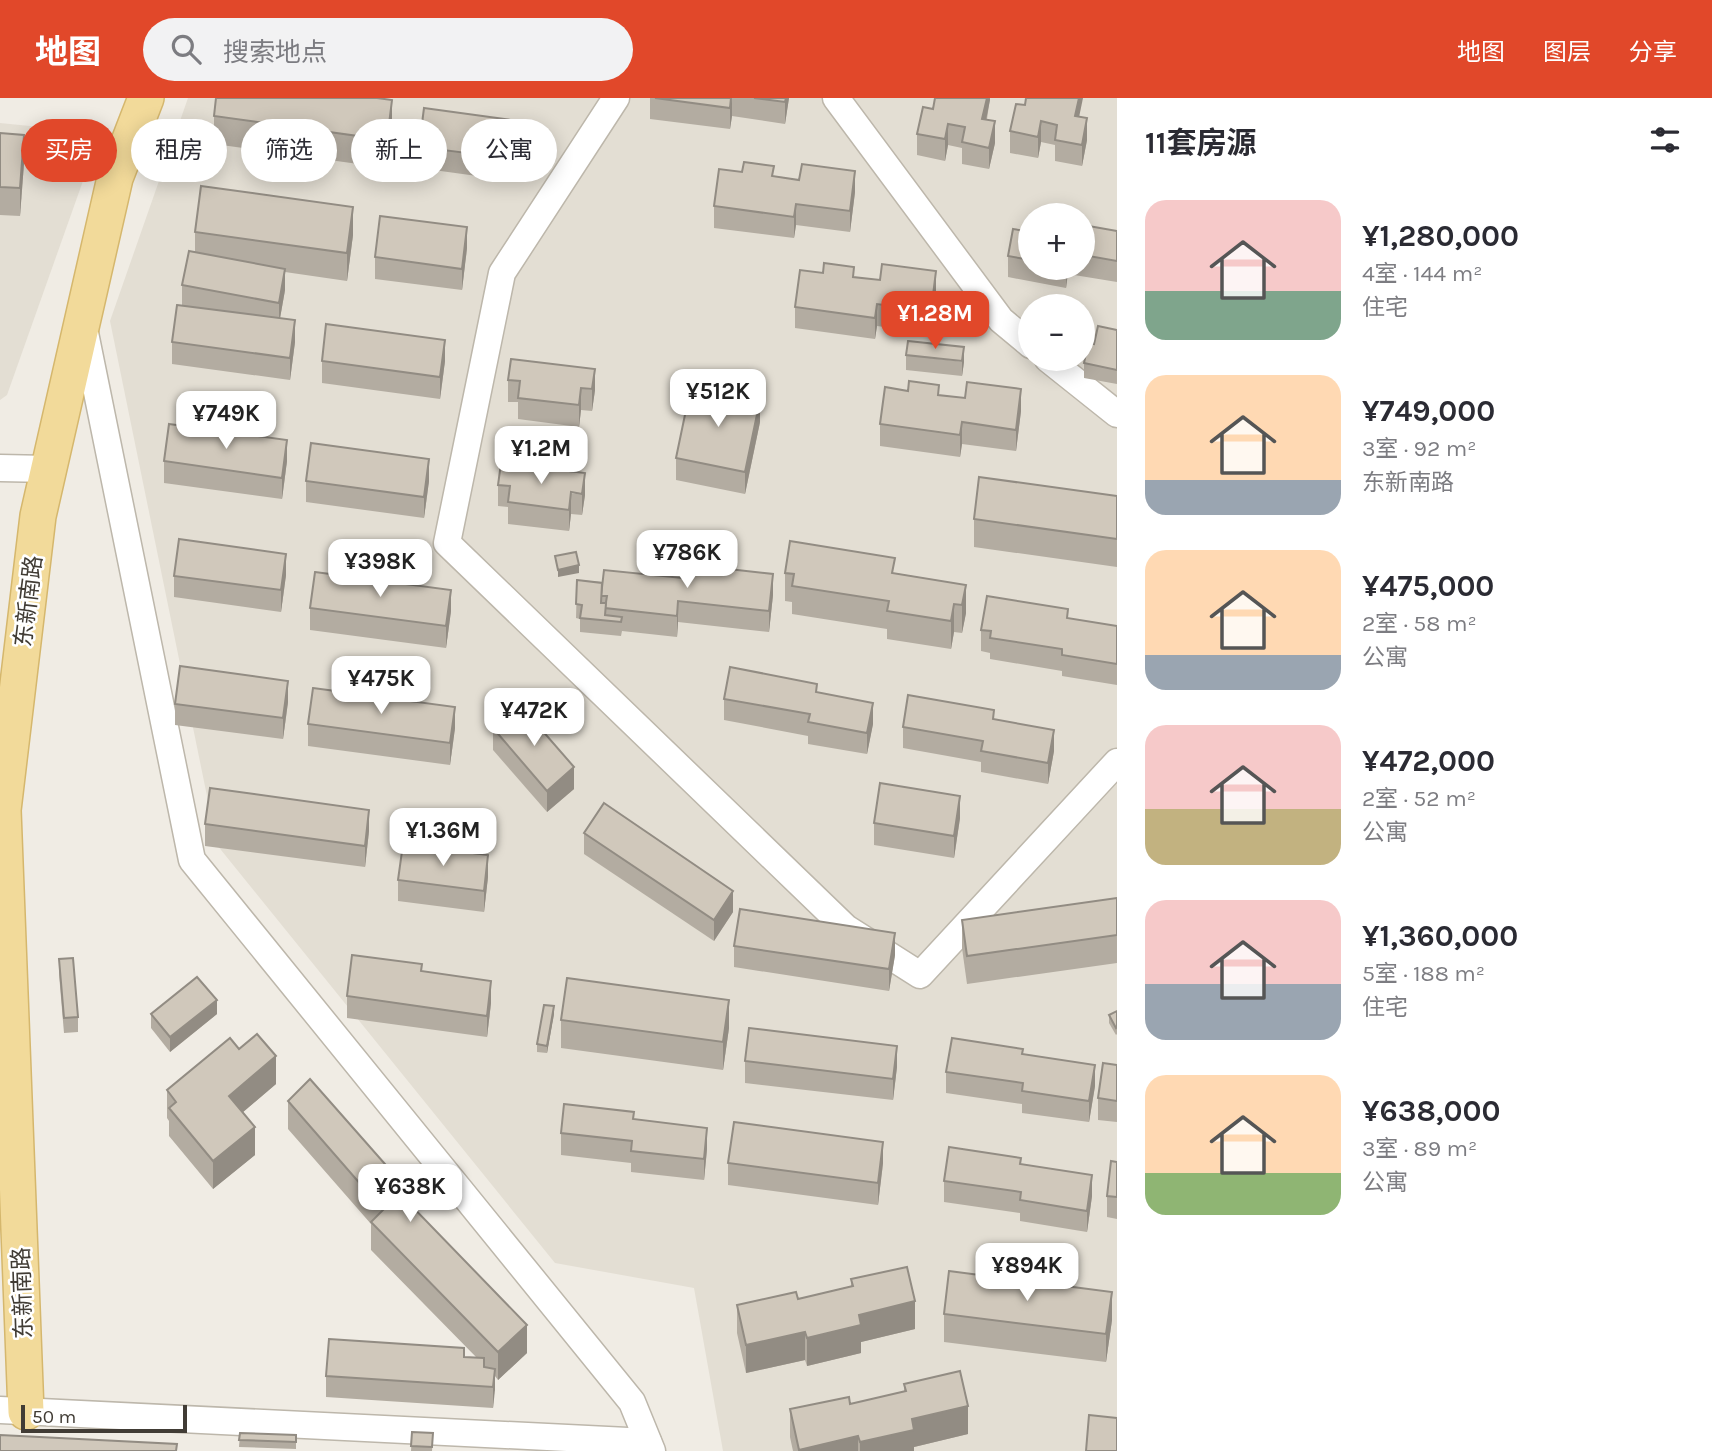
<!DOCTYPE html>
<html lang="zh">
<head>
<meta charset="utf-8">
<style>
	body { margin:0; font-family:Karla,"Noto Sans SC",sans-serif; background:#f2f2f3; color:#2b2b33; height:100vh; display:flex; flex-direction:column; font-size:26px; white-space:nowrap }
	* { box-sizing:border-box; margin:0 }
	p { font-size:23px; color:#7c7c81 }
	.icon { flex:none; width:38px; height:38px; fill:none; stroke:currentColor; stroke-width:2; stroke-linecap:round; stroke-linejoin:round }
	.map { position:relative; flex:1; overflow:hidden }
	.panel { display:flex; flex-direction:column; background:#fff; width:595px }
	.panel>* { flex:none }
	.guide { position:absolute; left:21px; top:21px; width:665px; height:63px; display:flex; gap:14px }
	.tools { position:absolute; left:1018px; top:105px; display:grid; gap:14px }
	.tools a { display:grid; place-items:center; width:77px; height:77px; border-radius:50%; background:#fff; box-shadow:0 4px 18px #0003; font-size:35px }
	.scale { position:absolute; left:21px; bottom:18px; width:166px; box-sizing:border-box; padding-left:7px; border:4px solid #413c35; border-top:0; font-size:19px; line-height:24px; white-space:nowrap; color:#413c35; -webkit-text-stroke:5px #fff; paint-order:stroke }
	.price { position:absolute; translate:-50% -60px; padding:0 16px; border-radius:14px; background:#fff; color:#222; font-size:23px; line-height:46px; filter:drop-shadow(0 2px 4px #0008) }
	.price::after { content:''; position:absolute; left:50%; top:42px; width:21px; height:16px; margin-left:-10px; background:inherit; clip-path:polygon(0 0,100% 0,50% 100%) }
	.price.on { background:#e1482a; color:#fff }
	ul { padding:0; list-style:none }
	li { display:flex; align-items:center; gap:21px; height:175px; padding:0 28px }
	li span { display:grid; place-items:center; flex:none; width:196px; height:140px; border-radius:21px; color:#555 }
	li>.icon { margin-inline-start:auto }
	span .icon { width:84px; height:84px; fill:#fffc; stroke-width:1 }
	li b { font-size:30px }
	h2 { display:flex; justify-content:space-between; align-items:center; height:84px; padding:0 28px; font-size:30px }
	.pill { padding:0 24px; border-radius:32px; background:#fff; box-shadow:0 4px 18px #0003; font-size:24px; line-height:63px }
	.pill.on { background:#e1482a; color:#fff }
	header { display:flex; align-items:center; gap:42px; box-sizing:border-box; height:98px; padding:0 35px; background:#e1482a; color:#fff }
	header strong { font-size:33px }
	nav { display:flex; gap:38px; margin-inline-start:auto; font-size:24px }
	.search { width:490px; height:63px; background:#f2f2f3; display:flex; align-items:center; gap:18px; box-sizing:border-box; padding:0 24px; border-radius:38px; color:#7c7c81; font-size:26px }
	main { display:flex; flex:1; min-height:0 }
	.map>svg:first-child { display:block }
	.residential { fill:#e3ded3; fill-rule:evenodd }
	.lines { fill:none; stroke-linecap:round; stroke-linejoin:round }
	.minor-casing { stroke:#bdb7ab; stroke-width:29 }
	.major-casing { stroke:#d5b76d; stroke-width:38 }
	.minor { stroke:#fff; stroke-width:26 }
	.major { stroke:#f2da9a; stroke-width:35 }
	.wall { fill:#b3aca1 }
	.shaded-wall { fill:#928c83 }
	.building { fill:#d0c8bb; stroke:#928c83; stroke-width:2 }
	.labels { text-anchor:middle; stroke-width:5; stroke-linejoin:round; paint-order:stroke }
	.street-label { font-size:23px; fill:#413c35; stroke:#fff }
</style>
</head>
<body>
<header>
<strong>地图</strong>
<div class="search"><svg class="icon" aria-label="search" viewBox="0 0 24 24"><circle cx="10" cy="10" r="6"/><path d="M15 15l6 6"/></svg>搜索地点</div>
<nav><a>地图</a><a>图层</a><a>分享</a></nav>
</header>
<main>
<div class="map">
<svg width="1117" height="1353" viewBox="0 0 1117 1353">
	<rect width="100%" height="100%" fill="#f0ece4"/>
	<g class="residential">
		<path d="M188 0H1117V1353H723L694 1190 555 1165 217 747 110 223ZM1031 117H1083V170H1031ZM1031 208H1083V261H1031Z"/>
		<polygon points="0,25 100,35 7,297 0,302"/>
	</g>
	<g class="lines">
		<defs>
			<g id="minor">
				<polyline points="616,0 502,175 447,445 846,830 920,877 1117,664"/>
				<polyline points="836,0 1001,222 1031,247"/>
				<polyline points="84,230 192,762 632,1304 652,1353"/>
				<polyline points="1048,261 1117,316"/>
				<polyline points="0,370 49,371"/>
				<polyline points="0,1312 648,1344"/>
			</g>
			<polyline id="major" points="26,1314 3,712 38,418 115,80 146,0"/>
		</defs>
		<use href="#minor" class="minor-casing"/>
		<use href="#major" class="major-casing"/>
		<use href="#minor" class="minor"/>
		<use href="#major" class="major"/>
	</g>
	<g class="wall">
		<polygon points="650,0 789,0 785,26 732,18 730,31 650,21"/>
		<polygon points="990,0 987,21 995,45 989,71 962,66 962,50 948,47 945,63 917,57 917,36 933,11"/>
		<polygon points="1016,6 1079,19 1087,42 1082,68 1055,63 1055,47 1041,44 1038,60 1010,55 1010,33"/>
		<polygon points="214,18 392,30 387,70 214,46"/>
		<polygon points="0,35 24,65 20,118 0,117"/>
		<polygon points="511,44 506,82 419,70 419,49"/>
		<polygon points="774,78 855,94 850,134 796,127 794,140 714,130 714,108"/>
		<polygon points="1083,127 1117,133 1117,184 1068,176 1066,190 1008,179 1008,158 1031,134 1031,170 1083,170"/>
		<polygon points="195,134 353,137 347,183 285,174 285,192 280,220 295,244 290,282 172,266 172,244 182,208 182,187 195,154"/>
		<polygon points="467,150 462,192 375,181 375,159"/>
		<polygon points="854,179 936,195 931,235 877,228 875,241 795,230 795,209"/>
		<polygon points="1117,232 1117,286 1084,280 1084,265 1094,246"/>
		<polygon points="906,257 964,264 962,278 906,272"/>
		<polygon points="322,263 445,263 440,301 322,285"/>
		<polygon points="508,282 595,292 592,313 581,312 579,329 518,321 518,304 508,304"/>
		<polygon points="939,297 1021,313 1016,353 962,346 960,359 880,348 880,326"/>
		<polygon points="760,324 745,396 676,382 676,360"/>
		<polygon points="164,363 287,363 282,401 164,385"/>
		<polygon points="306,383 429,383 424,420 306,404"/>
		<polygon points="498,387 585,397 582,417 571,416 569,433 508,426 508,409 498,408"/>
		<polygon points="1117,398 1117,469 974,449 974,421"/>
		<polygon points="785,475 895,475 966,487 966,515 962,535 954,534 951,551 887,541 887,531 792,516 792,504 785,503"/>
		<polygon points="286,477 281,514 174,499 174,478"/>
		<polygon points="577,482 773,497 769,534 678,524 677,539 622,533 621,538 580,534 580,521 576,520"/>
		<polygon points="310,510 451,513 446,550 310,532"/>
		<polygon points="1068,520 1117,528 1117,587 1062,578 1062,573 990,561 990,555 981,553 981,532"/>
		<polygon points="817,595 873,626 867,656 808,646 808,638 724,622 724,601"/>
		<polygon points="288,604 283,641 175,627 175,606"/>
		<polygon points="994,621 1054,653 1048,686 981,674 981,664 903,650 903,629"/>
		<polygon points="308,626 455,630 450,667 308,648"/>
		<polygon points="493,630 574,691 547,714 493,652"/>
		<polygon points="960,720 954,760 874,747 874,725"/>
		<polygon points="205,726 369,733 365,769 205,748"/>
		<polygon points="584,735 733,814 714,843 584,756"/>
		<polygon points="488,779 484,814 398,803 398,782"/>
		<polygon points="1117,800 1117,865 967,886 962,850 962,822"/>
		<polygon points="734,848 895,857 889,893 734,869"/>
		<polygon points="59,861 78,919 78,934 64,935 59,876"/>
		<polygon points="422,873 491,905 487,939 347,920 347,898"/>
		<polygon points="1117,913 1117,936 1116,937 1109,925 1109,917"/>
		<polygon points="151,916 217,916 170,954 151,930"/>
		<polygon points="554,916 547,955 537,954 537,946"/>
		<polygon points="561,922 729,930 723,972 561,950"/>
		<polygon points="239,951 276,986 243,1014 255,1057 213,1091 169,1038 169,1023 167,1020 167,992"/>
		<polygon points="1023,957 1095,988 1089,1024 1022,1015 1022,1006 946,995 946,974"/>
		<polygon points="745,963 897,969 893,1002 745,985"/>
		<polygon points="1117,967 1117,1024 1098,1022 1098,1000"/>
		<polygon points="288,1003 407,1105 527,1255 498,1282 495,1278 493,1310 326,1299 326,1278 464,1259 477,1260 371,1152 371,1126 288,1031"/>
		<polygon points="561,1035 707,1051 704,1082 631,1074 631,1065 561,1057"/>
		<polygon points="1117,1064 1117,1121 1107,1119 1107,1098"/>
		<polygon points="728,1065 883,1065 878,1107 728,1087"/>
		<polygon points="1021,1066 1092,1098 1087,1134 1020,1123 1020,1115 944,1104 944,1083"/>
		<polygon points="851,1181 915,1231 861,1244 861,1255 807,1268 805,1262 746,1275 737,1235 737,1207 798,1201 851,1188"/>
		<polygon points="944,1216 1112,1222 1106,1264 944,1244"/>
		<polygon points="904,1286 968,1336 914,1349 914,1353 793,1353 790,1339 790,1311 850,1306 904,1294"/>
		<polygon points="412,1334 433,1335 432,1353 411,1353"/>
		<polygon points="240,1335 296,1337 296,1351 239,1349"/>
	</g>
	<g class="shaded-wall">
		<polygon points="732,0 732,18 730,31 730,10"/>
		<polygon points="786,0 789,0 785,26 785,4"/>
		<polygon points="987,0 990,0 990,2 982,42 982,21"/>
		<polygon points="1079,0 1083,0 1075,39 1075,18"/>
		<polygon points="392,2 392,30 387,70 387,42"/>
		<polygon points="1087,20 1087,42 1082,68 1082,47"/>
		<polygon points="511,22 511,44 506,82 506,60"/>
		<polygon points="995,23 995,45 989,71 989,50"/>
		<polygon points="1041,23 1041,44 1038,60 1038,39"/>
		<polygon points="948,26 948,47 945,63 945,41"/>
		<polygon points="24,37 24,65 20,118 20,90"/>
		<polygon points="855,73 855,94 850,134 850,113"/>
		<polygon points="796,106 796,127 794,140 794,119"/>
		<polygon points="353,109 353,137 347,183 347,155"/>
		<polygon points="467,129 467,150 462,192 462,171"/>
		<polygon points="1066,170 1068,170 1066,190"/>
		<polygon points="285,171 285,192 279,226 279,205"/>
		<polygon points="936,173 936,195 931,235 931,213"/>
		<polygon points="877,206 877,228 875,241 875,220"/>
		<polygon points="295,222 295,244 290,282 290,260"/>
		<polygon points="445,242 445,263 440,301 440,279"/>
		<polygon points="964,249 964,264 962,278 962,263"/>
		<polygon points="595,271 595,292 592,313 592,291"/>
		<polygon points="581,290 581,312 579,329 579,307"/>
		<polygon points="1021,291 1021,313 1016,353 1016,332"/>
		<polygon points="760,302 760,324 745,396 745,374"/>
		<polygon points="962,324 962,346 960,359 960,337"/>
		<polygon points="287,342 287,363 282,401 282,380"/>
		<polygon points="429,361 429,383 424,420 424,399"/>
		<polygon points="585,375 585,397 582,417 582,396"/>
		<polygon points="571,394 571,416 569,433 569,412"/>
		<polygon points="286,456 286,477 281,514 281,492"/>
		<polygon points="579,467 579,475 558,479 558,472"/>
		<polygon points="773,476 773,497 769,534 769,513"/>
		<polygon points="966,487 966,515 962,535 962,507"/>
		<polygon points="451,492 451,513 446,550 446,528"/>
		<polygon points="678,503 678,524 677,539 677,518"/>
		<polygon points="954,506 954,534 951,551 951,523"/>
		<polygon points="288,583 288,604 283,641 283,620"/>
		<polygon points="873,605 873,626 867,656 867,635"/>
		<polygon points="455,609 455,630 450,667 450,645"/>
		<polygon points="1054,632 1054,653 1048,686 1048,665"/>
		<polygon points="574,669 574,691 547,714 547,693"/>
		<polygon points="960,698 960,720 954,760 954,738"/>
		<polygon points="369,712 369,733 365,769 365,748"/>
		<polygon points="488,757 488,779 484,814 484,793"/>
		<polygon points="733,793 733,814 714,843 714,822"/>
		<polygon points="895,835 895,857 889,893 889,871"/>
		<polygon points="491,883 491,905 487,939 487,918"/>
		<polygon points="217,902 217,916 170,954 170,939"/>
		<polygon points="729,902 729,930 723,972 723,944"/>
		<polygon points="554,908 554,916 547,955 547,948"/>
		<polygon points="897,948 897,969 893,1002 893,981"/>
		<polygon points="276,958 276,986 229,1026 229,998"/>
		<polygon points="1095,967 1095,988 1089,1024 1089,1003"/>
		<polygon points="255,1029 255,1057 213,1091 213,1063"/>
		<polygon points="707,1030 707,1051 704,1082 704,1061"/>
		<polygon points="883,1044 883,1065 878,1107 878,1085"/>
		<polygon points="1092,1077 1092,1098 1087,1134 1087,1113"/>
		<polygon points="407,1091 407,1119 401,1097"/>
		<polygon points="1112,1194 1112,1222 1106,1264 1106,1236"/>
		<polygon points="915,1203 915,1231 861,1244 861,1255 807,1268 807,1240 859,1217"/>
		<polygon points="527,1227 527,1255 498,1282 498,1254"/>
		<polygon points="805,1234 805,1262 746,1275 746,1247"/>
		<polygon points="495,1271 495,1292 493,1310 493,1289"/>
		<polygon points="968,1308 968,1336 914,1349 914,1353 860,1353 860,1344 912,1321"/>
		<polygon points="858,1338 858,1353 799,1353 799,1352"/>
	</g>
	<g class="building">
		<polygon points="216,0 377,0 392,2 387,42 214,18"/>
		<polygon points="655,0 731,0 730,10"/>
		<polygon points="754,0 786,0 785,4"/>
		<polygon points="935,0 987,0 982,21 995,23 989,50 962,44 965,29 948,26 945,41 917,36 923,9 933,11"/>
		<polygon points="1026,0 1079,0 1075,18 1087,20 1082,47 1055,42 1057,27 1041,23 1038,39 1010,33 1016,6 1025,7"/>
		<polygon points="424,10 511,22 506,60 419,49"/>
		<polygon points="0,35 24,37 20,90 0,89"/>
		<polygon points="744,64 774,68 772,78 799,82 802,66 855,73 850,113 796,106 794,119 714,108 719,71 742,74"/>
		<polygon points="201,88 353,109 347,155 195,134"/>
		<polygon points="380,118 467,129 462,171 375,159"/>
		<polygon points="1083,127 1117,133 1117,163 1083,157"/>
		<polygon points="1013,131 1031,134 1031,162 1008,158"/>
		<polygon points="189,153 285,171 279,205 182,187"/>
		<polygon points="824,165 854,169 853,179 880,182 882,166 936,173 931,213 877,206 875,220 795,209 800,172 823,175"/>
		<polygon points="177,207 295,222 290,260 172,244"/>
		<polygon points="326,226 445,242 440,279 322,263"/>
		<polygon points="1098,228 1117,232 1117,272 1084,265 1088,245 1094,246"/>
		<polygon points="908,243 964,249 962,263 906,257"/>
		<polygon points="511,261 595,271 592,291 581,290 579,307 518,300 520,283 508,282"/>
		<polygon points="909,283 939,287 938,297 965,300 967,284 1021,291 1016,332 962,324 960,337 880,326 885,289 908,293"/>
		<polygon points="691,288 760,302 745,374 676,360"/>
		<polygon points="169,326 287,342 282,380 164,363"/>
		<polygon points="311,345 429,361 424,399 306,383"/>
		<polygon points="501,365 585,375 582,396 571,394 569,412 508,404 510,388 498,387"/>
		<polygon points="979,379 1117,398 1117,441 974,421"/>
		<polygon points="179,441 286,456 281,492 174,478"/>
		<polygon points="790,443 895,460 892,475 966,487 962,507 954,506 951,523 887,513 889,503 792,488 794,476 785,475"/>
		<polygon points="576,454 579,467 558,472 555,458"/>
		<polygon points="684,466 773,476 769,513 678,503 677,518 605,510 607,498 601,498 604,472 682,480"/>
		<polygon points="315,474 451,492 446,528 310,510"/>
		<polygon points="577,482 602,485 601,505 606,505 605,517 622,519 621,524 580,520 582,507 576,506"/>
		<polygon points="987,498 1068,511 1067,520 1117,528 1117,566 1062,557 1062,551 990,540 991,533 981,532"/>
		<polygon points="180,568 288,583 283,620 175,606"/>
		<polygon points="730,569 817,586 816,594 873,605 867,635 808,624 810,616 724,601"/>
		<polygon points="313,590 455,609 450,645 308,626"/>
		<polygon points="908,597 994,612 993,621 1054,632 1048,665 981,653 983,643 903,629"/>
		<polygon points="520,607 574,669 547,693 493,630"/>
		<polygon points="880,685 960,698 954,738 874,725"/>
		<polygon points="210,690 369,712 365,748 205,726"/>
		<polygon points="604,705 733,793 714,822 584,735"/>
		<polygon points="403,746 488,757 484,793 398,782"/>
		<polygon points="1117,800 1117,837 967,858 962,822"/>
		<polygon points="740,811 895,835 889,871 734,848"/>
		<polygon points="352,857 422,866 421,873 491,883 487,918 347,898"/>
		<polygon points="73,860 78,919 64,920 59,861"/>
		<polygon points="197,879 217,902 170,939 151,916"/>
		<polygon points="567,880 729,902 723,944 561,922"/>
		<polygon points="544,907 554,908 547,948 537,946"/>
		<polygon points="1117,913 1117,929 1116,930 1109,917"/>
		<polygon points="749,930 897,948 893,981 745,963"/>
		<polygon points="257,936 276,958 229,998 255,1029 213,1063 169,1010 176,1004 167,992 230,940 239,951"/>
		<polygon points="952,940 1023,951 1022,956 1095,967 1089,1003 1022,993 1023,985 946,974"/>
		<polygon points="1103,965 1117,967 1117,1003 1098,1000"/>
		<polygon points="310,981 407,1091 401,1097 527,1227 498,1254 371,1124 383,1112 288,1003"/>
		<polygon points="564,1006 634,1014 633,1021 707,1030 704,1061 631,1053 632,1043 561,1035"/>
		<polygon points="734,1024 883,1044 878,1085 728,1065"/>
		<polygon points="949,1049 1021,1060 1020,1066 1092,1077 1087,1113 1020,1102 1021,1094 944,1083"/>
		<polygon points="1111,1063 1117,1064 1117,1099 1107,1098"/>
		<polygon points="907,1169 915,1203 859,1217 861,1227 807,1240 805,1234 746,1247 737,1207 796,1194 798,1201 853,1188 851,1181"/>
		<polygon points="949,1173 1112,1194 1106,1236 944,1216"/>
		<polygon points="329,1241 464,1250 464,1259 484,1260 484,1269 495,1271 493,1289 326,1278"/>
		<polygon points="960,1273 968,1308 912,1321 914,1332 860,1344 858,1338 799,1352 790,1311 849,1299 850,1306 906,1293 904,1286"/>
		<polygon points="1089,1317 1117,1320 1117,1353 1086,1353"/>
		<polygon points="412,1334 433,1335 432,1349 411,1348"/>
		<polygon points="240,1335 296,1337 296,1344 239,1342"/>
		<polygon points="0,1337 177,1346 176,1353 0,1353"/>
	</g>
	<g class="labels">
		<g class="street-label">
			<text transform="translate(28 503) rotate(-83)" y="8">东新南路</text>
			<text transform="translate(22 1195) rotate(-92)" y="8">东新南路</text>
		</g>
	</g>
</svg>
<div class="tools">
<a>+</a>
<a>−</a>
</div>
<div class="scale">50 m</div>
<b class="price on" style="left:935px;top:253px">¥1.28M</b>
<b class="price" style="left:718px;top:331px">¥512K</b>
<b class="price" style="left:226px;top:353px">¥749K</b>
<b class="price" style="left:541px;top:388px">¥1.2M</b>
<b class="price" style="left:687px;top:492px">¥786K</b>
<b class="price" style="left:380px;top:501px">¥398K</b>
<b class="price" style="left:381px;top:618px">¥475K</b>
<b class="price" style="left:534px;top:650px">¥472K</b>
<b class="price" style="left:443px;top:770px">¥1.36M</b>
<b class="price" style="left:410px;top:1126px">¥638K</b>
<b class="price" style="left:1027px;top:1205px">¥894K</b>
<div class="guide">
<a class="pill on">买房</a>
<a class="pill">租房</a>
<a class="pill">筛选</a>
<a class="pill">新上</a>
<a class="pill">公寓</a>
</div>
</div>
<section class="panel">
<h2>11套房源<svg class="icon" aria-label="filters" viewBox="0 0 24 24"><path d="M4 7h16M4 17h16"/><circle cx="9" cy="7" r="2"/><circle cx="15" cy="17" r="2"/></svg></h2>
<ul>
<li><span style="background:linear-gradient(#f6c9c9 65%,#7fa58c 0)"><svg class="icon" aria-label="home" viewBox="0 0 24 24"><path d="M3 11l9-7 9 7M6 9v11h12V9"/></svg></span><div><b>¥1,280,000</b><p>4室 · 144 m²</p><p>住宅</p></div></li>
<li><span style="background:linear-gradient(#ffd9b3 75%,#9aa5b1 0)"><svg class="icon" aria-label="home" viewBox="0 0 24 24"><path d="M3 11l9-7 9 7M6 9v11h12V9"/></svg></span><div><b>¥749,000</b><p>3室 · 92 m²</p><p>东新南路</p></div></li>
<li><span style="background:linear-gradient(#ffd9b3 75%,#9aa5b1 0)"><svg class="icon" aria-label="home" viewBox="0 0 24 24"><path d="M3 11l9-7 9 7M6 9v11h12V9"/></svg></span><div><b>¥475,000</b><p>2室 · 58 m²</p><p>公寓</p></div></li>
<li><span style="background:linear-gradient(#f6c9c9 60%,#c2b280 0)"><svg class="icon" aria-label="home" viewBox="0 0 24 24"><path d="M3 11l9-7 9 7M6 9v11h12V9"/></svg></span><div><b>¥472,000</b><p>2室 · 52 m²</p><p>公寓</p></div></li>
<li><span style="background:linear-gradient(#f6c9c9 60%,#9aa5b1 0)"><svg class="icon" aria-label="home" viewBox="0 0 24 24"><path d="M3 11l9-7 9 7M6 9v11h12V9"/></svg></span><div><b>¥1,360,000</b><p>5室 · 188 m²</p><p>住宅</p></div></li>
<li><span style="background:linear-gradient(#ffd9b3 70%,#8fb573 0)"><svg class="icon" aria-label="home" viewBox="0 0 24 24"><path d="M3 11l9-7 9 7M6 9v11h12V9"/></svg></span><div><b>¥638,000</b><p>3室 · 89 m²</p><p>公寓</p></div></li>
</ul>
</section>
</main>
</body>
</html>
